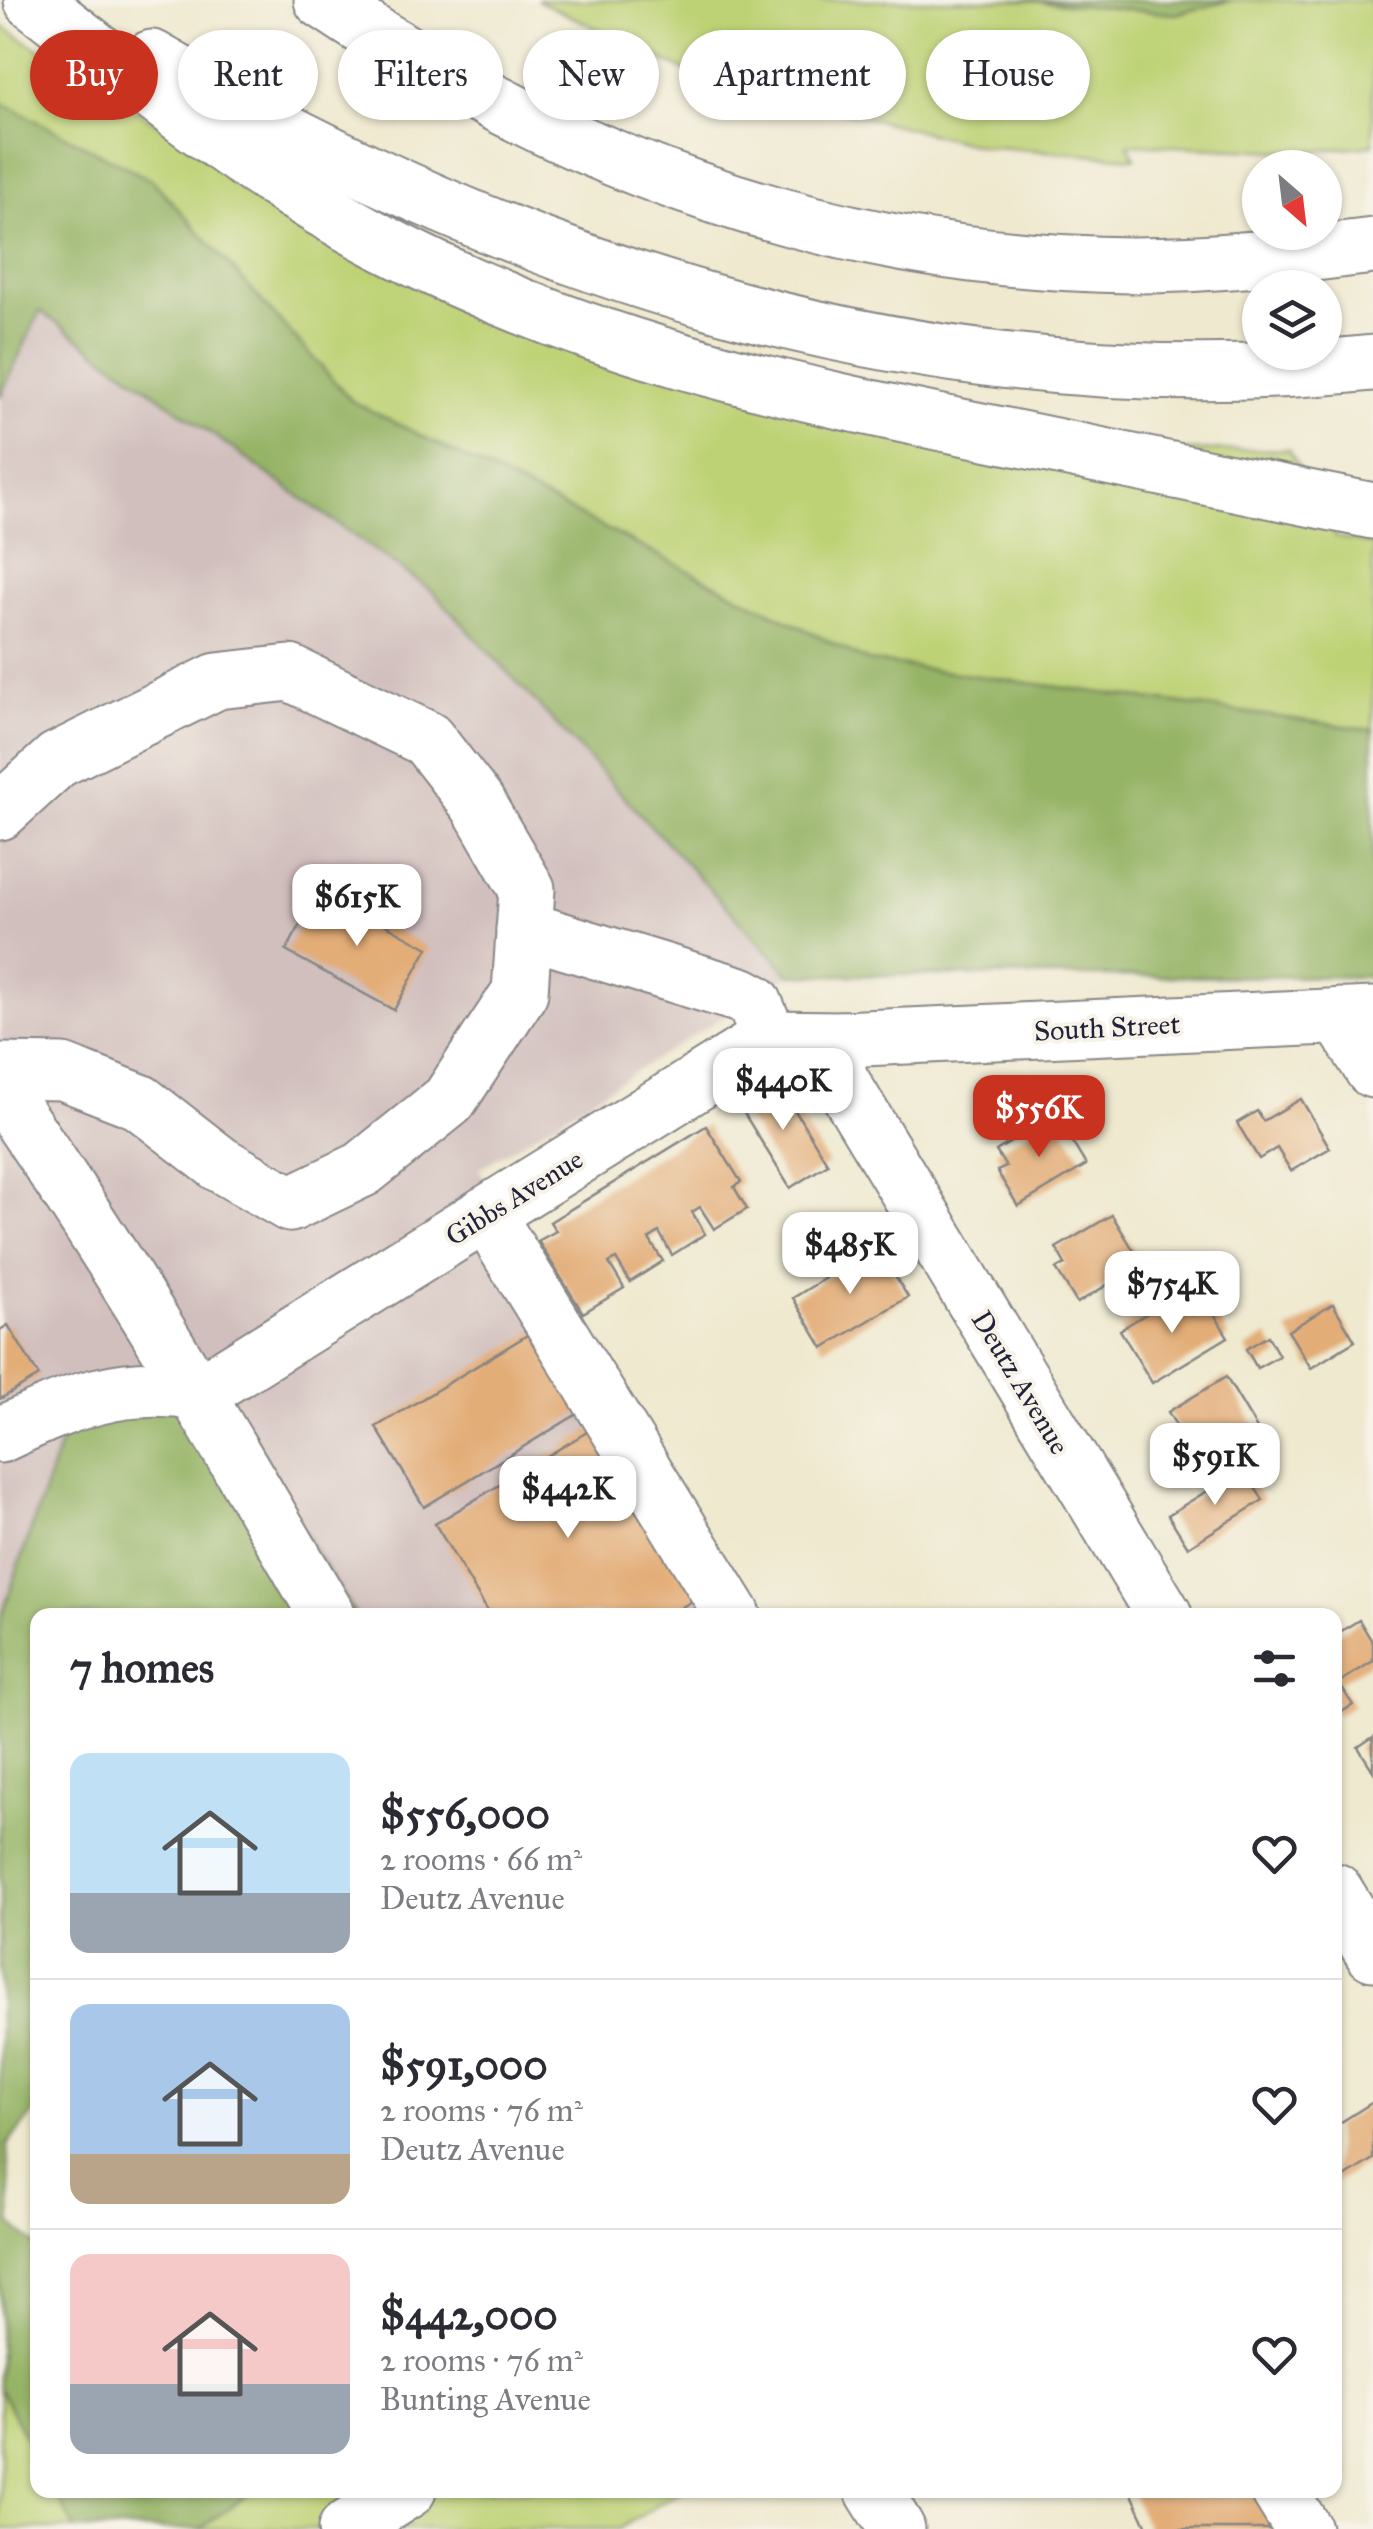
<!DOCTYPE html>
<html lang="en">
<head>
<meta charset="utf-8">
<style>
	body { margin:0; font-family:"IM FELL Great Primer",serif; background:#f2f2f3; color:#2b2b33; height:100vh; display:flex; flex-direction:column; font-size:38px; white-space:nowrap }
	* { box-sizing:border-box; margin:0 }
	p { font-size:32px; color:#7c7c81 }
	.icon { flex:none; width:55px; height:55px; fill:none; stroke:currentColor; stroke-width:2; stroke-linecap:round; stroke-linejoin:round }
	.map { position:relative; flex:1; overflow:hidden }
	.panel { position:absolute; left:30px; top:1608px; width:1312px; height:890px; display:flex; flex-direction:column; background:#fff; border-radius:20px; box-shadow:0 2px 8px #0004 }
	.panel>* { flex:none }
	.hud { position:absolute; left:30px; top:30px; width:1315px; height:90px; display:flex; gap:20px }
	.needle { width:65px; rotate:152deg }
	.tools { position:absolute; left:1242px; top:150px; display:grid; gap:20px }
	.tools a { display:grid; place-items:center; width:100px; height:100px; border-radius:50%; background:#fff; box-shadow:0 2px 8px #0004; font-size:50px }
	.price { position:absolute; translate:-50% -85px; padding:0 22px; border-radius:20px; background:#fff; color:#222; font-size:32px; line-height:65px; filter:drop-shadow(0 2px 5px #0008) }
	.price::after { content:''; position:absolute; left:50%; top:60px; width:30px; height:22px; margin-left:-15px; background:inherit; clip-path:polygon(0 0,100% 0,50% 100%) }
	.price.on { background:#c8321e; color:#fff }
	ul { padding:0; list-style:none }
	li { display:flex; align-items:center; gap:30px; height:250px; padding:0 40px }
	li+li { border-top:2px solid #e1e1e2 }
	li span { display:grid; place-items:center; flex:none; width:280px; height:200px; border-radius:20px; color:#555 }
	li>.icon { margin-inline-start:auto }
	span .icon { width:120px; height:120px; fill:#fffc; stroke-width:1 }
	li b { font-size:42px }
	h2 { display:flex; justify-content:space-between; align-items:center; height:120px; padding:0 40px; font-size:42px }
	.tag { padding:0 35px; border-radius:45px; background:#fff; box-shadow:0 2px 8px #0004; font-size:35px; line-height:90px }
	.tag.on { background:#c8321e; color:#fff }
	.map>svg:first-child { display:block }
	.industrial { fill:#d1bfbd }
	.green { fill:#bdd275; stroke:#707a58; stroke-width:2.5 }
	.forest { fill:#96b466; stroke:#5c6b50; stroke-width:2.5 }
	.building { fill:#e3ad78 }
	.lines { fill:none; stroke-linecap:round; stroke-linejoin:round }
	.minor-casing { stroke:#888685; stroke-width:59 }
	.highway-casing { stroke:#888685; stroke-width:59 }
	.minor { stroke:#fff; stroke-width:55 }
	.highway { stroke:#fff; stroke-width:55 }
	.labels { text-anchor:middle; stroke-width:8; stroke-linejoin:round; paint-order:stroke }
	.street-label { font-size:28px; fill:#22223b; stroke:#f7f3e8 }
</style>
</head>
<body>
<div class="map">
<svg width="1373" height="2529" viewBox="0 0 1373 2529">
	<rect width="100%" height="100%" fill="#f7f3e8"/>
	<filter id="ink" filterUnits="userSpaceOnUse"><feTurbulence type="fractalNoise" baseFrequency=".01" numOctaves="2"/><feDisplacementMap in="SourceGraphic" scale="20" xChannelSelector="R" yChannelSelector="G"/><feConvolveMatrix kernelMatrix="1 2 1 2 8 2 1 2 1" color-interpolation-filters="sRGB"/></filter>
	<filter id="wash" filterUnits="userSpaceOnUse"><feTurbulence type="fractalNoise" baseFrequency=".0048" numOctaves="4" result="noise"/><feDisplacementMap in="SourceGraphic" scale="40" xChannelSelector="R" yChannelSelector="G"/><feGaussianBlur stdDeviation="2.25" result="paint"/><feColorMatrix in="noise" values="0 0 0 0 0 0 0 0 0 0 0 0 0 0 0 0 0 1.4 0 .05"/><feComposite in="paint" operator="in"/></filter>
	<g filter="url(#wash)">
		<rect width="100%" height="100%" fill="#efe9cf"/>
		<polygon class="industrial" points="39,310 433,592 790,975 479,1169 753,1615 355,1615 193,1352 61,1441 0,1621 0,397"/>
		<g class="green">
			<polygon points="537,0 1022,0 1175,14 1233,0 1373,0 1373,145 1301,152 1128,144 1135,158 981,146 696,76"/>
			<polygon points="0,25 337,236 1092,453 1289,449 1336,537 1373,545 1373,730 868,661 352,401 153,181 0,102"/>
			<polygon points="0,2389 37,2459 38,2490 54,2490 75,2529 0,2529"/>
			<polygon points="253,2490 682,2490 619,2529 200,2529"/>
		</g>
		<g class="forest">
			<polygon points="1022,0 1233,0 1175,14"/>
			<polygon points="0,102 153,181 352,401 868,661 1373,730 1373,977 790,975 433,592 40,311 0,397"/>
			<polygon points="193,1352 355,1615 38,1615 37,2109 7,2145 11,2225 37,2246 37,2459 0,2389 0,1621 61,1441"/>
			<polygon points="54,2490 253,2490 200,2529 75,2529"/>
		</g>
		<g id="blocks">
			<g class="building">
				<polygon points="320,889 428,948 394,1010 286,951"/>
				<polygon points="775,1078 828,1164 790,1188 737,1102"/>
				<polygon points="1301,1099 1330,1148 1291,1171 1277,1148 1259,1159 1237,1123 1257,1111 1263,1121"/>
				<polygon points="1056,1115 1086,1165 1018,1206 997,1171 1006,1167 996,1151"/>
				<polygon points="706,1126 741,1182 734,1187 747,1209 714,1229 700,1207 692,1212 705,1234 672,1255 659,1232 649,1239 663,1261 630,1282 616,1259 609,1263 624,1288 583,1313 538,1241 556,1231 550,1222"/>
				<polygon points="1112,1215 1142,1264 1077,1303 1056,1269 1065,1264 1056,1248"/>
				<polygon points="877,1246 908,1297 823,1348 793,1298"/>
				<polygon points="1180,1293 1193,1315 1209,1305 1228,1337 1152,1383 1120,1330"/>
				<polygon points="1333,1304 1355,1341 1311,1368 1288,1331"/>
				<polygon points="8,1325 39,1376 0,1399 0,1330"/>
				<polygon points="539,1328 587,1408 424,1507 376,1427"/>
				<polygon points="1268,1336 1279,1356 1257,1368 1246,1349"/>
				<polygon points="1226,1377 1259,1432 1201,1467 1168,1412"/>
				<polygon points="597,1426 700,1596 669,1615 490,1615 435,1524"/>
				<polygon points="1243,1469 1263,1500 1188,1547 1168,1515"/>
				<polygon points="1359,1620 1373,1643 1373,1661 1335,1685 1335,1635"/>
				<polygon points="1340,1685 1353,1705 1335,1716 1335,1688"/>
				<polygon points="1373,1737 1373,1771 1358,1747"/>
				<polygon points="1373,2102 1373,2159 1335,2183 1335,2126"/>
				<polygon points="1130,2490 1257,2490 1281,2529 1148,2529"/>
			</g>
		</g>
	</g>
	<g filter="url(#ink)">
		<use href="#blocks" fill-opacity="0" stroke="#888685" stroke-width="2.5"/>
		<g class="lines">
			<defs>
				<g id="minor">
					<polyline points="0,812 57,760 217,681 290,673 427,739 477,803 527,889 520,992 449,1100 363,1169 290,1204 220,1164 140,1102 63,1072 0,1071"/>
					<polyline points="524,929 741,995 754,1002 769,1038"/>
					<polyline points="1339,1016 1373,1070"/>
					<polyline points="841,1039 837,1074 1164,1615"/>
					<path d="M0 1090C119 1260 223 1436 327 1615"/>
					<polyline points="486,1214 733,1615"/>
					<polyline points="199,1393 769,1038 841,1039 1373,1015"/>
					<path d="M0 1435C70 1402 120 1380 199 1393"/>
					<polyline points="1335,1891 1373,1953"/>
					<polyline points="873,2490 897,2529"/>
					<polyline points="1279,2490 1303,2529"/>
					<polyline points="346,2529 408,2490"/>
				</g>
				<g id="highway">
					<path d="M32 0C144 87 253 175 379 241 579 346 777 390 996 434 1121 460 1247 486 1373 511"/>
					<path d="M322 0C567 165 834 262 1131 265 1212 265 1293 256 1373 246"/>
					<path d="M152 58C527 277 936 408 1373 363"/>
				</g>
			</defs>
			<use href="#minor" class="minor-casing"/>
			<use href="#highway" class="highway-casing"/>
			<use href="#minor" class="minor"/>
			<use href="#highway" class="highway"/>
		</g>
	</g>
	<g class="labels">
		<g class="street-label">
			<text transform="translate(1107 1027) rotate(-3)" y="10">South Street</text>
			<text transform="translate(514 1197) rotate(-32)" y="10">Gibbs Avenue</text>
			<text transform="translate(1021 1382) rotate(59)" y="10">Deutz Avenue</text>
		</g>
	</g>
</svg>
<div class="tools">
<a><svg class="needle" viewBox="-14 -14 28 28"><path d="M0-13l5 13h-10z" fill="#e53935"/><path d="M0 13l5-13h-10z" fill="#7c7c81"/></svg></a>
<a><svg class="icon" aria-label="layers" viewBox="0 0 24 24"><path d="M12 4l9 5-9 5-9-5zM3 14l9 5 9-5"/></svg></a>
</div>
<b class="price" style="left:357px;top:949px">$615K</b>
<b class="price" style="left:783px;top:1133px">$440K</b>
<b class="price on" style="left:1039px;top:1160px">$556K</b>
<b class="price" style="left:850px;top:1297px">$485K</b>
<b class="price" style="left:1172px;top:1336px">$754K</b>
<b class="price" style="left:1215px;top:1508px">$591K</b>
<b class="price" style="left:568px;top:1541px">$442K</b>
<div class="hud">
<a class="tag on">Buy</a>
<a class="tag">Rent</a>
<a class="tag">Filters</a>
<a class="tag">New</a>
<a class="tag">Apartment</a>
<a class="tag">House</a>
</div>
<section class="panel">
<h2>7 homes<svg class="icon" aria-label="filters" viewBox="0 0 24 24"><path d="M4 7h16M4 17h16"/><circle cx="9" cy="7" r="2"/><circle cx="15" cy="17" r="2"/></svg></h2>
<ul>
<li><span style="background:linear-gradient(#bfe0f5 70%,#9aa5b1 0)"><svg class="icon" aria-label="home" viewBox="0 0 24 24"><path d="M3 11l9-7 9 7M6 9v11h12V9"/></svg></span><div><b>$556,000</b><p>2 rooms · 66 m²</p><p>Deutz Avenue</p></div><svg class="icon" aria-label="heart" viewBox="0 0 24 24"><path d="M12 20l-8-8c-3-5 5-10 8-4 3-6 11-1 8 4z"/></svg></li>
<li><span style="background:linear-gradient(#a9c7e8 75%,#b9a48a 0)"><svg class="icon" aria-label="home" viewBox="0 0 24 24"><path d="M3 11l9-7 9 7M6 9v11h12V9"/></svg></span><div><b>$591,000</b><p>2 rooms · 76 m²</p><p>Deutz Avenue</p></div><svg class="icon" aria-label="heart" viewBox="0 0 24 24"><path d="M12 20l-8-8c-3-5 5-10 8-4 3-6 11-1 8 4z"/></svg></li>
<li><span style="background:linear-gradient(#f6c9c9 65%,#9aa5b1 0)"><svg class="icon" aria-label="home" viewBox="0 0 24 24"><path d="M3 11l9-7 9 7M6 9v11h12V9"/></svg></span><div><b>$442,000</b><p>2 rooms · 76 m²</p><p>Bunting Avenue</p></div><svg class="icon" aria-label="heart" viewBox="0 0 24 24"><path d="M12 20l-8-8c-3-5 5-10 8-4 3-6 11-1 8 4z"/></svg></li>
</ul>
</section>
</div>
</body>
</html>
